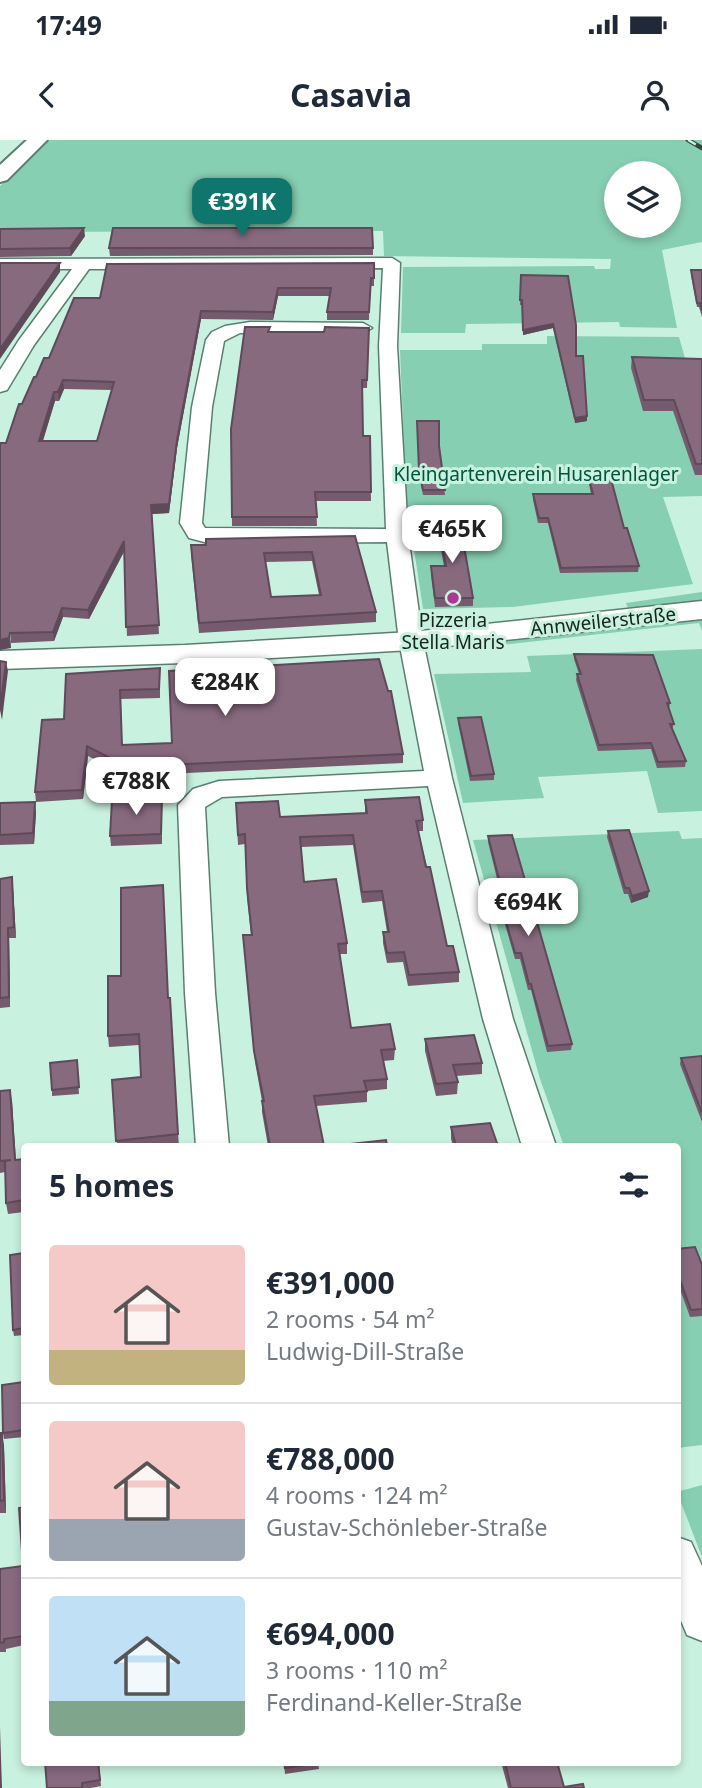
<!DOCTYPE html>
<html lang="en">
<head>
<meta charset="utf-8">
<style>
	body { margin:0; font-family:"Noto Sans",sans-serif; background:#f6f6f7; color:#1f2937; height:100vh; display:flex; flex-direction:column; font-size:26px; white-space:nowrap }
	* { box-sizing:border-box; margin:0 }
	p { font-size:23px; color:#747a83 }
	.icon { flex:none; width:38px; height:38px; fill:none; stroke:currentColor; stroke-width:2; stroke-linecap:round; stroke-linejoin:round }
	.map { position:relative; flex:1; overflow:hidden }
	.side { position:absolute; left:21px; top:1003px; width:660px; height:623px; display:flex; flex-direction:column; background:#fff; border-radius:7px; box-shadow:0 4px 10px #0003 }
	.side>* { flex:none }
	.controls { position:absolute; left:604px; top:21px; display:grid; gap:14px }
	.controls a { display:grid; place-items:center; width:77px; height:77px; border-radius:50%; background:#fff; box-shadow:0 4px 10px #0003; font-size:35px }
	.price { position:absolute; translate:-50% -60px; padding:0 16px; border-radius:14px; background:#fff; color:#222; font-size:23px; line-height:46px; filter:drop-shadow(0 2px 4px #0008) }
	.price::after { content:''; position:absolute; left:50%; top:42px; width:21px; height:16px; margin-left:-10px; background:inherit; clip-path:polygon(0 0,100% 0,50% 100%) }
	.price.on { background:#0f766e; color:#fff }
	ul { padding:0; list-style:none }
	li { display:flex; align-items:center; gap:21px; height:175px; padding:0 28px }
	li+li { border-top:2px solid #e0e1e3 }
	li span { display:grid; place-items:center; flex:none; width:196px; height:140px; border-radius:7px; color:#555 }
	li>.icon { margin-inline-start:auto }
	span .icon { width:84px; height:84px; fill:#fffc; stroke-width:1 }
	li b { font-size:30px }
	h2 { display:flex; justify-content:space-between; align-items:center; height:84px; padding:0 28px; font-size:30px }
	.status { display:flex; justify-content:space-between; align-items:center; height:49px; padding:0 35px; background:#fff; direction:ltr }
	.status svg { height:19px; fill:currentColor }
	header { display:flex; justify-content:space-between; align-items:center; height:91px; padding:0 28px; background:#fff; font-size:32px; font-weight:700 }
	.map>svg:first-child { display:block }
	.green { fill:#87cfb2; fill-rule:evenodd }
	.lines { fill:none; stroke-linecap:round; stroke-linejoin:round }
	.minor-casing { stroke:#5a7f70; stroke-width:3 }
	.tertiary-casing { stroke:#5a7f70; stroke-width:3 }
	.secondary-casing { stroke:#5a7f70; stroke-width:4 }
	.minor { fill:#fff; fill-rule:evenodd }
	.tertiary { fill:#fff; fill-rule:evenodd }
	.secondary { fill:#fff; fill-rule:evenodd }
	.rail-casing { stroke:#32453d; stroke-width:4.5 }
	.rail { stroke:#c8f1df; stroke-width:2.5; stroke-dasharray:9; stroke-linecap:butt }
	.wall { fill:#755b6d; fill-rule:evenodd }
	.shaded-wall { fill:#5f4a59 }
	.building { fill:#886a7f; stroke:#5f4a59; stroke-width:2; fill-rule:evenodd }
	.poi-dot { fill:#ac3891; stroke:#c8f1df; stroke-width:2.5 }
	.labels { text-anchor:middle; stroke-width:6; stroke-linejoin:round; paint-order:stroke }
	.far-park-label { font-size:19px; fill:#00533c; stroke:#c8f1df }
	.far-poi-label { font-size:19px; fill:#15241e; stroke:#c8f1df }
	.far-street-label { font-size:19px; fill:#15241e; stroke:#c8f1df }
</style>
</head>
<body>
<div class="status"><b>17:49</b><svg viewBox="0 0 49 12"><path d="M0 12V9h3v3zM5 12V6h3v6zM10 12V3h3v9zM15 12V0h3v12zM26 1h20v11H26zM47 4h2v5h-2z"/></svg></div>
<header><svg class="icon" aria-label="back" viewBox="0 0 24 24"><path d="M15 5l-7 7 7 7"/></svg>Casavia<svg class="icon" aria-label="person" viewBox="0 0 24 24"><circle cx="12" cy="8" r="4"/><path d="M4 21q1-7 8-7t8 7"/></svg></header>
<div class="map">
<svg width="702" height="1648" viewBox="0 0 702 1648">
	<rect width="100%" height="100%" fill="#c8f1df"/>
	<g class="green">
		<path d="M50 0H702V102L662 110 677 188 620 187 619 182 466 184 465 193H401L403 127 594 126 595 129H610L611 119 384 116 383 91 0 92V46ZM616 33H668V86H616Z"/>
		<polygon points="547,196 679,197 702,278 702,356 663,357 693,444 513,467 423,469 406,356 400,210 482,210 482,204 547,204"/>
		<polygon points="702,452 702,465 630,473 626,463"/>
		<polygon points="702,473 702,491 699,483 456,510 457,505"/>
		<polygon points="702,509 702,671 658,673 647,631 538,637 544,658 463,663 434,534 531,532 527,516"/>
		<polygon points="679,691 682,699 702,698 702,1305 677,1308 677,1006 564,1006 540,939 473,700"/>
		<polygon points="702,1345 702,1417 677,1352"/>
	</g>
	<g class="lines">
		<defs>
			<g id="minor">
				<polygon points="392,118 400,123 397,206 408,395 423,501 452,638 513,879 556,1006 522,1006 483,879 428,646 222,657 205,667 215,853 229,1006 196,1006 185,853 178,665 193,649 219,641 424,631 399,501 387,402 212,404 189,398 180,383 192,267 206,200 212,192 225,186 250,182 363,183 372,188 363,193 240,193 224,201 212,267 202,383 205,388 386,389 379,206 383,128 89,129 34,205 7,250 0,252 0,230 19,200 72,129 0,129 0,119"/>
				<polygon points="677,1397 691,1402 702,1426 702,1501 687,1495 677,1471"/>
			</g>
			<polygon id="tertiary" points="702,461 702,479 411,510 185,523 0,529 0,511 185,505 411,492"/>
			<polygon id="secondary" points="27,0 47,0 7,40 0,42 0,25"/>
		</defs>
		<use href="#minor" class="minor-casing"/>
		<use href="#tertiary" class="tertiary-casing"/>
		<use href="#secondary" class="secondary-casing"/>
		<use href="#minor" class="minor"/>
		<use href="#tertiary" class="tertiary"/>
		<use href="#secondary" class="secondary"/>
		<defs>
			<polyline id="rail" points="688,0 702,8"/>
		</defs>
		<use href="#rail" class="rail-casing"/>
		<use href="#rail" class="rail"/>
	</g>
	<g class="wall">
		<polygon points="0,89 85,96 71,116 0,117"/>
		<polygon points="109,108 373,108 373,115 110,116"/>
		<path d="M374 123V146H370L369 180H327V172L330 156H278L273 180 201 179 177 308 169 373 152 374 159 494 127 496 124 412 89 479 63 477 54 501 11 503V508L6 303 22 264 49 218 100 158ZM64 249 112 250 97 301H43L55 261H59Z"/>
		<polygon points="691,130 702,130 702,177 699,167 697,167 691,135"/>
		<polygon points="521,135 576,216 587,276 587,281 575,283 553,188 523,195 522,165 520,165"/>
		<polygon points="369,188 367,248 362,248 363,296 370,296 371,361 316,361 317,386 232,386 231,289 270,192 324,192"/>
		<polygon points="632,217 702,219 702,335 695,335 673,271 643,271 631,228"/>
		<polygon points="417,281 439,306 445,355 423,355 419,335"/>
		<polygon points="589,339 624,388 639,426 638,432 560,433 548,383 538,383 533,360 533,354 591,354 589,344"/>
		<polygon points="437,381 473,458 473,466 435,467 431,435 431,426 444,426 437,389"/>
		<path d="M355 396 376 472V482L199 493 191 414 206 405ZM312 421 319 455 271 457 265 422Z"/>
		<polygon points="574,514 670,563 669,569 674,584 672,589 686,621 685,627 657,628 651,609 598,611 576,540 577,534 579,534 574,519"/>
		<polygon points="160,528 160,558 121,559 122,605 403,614 403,623 166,634 162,654 88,616 83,659 36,662 35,652 64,579"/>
		<polygon points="458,578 494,634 494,640 470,641 458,583"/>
		<polygon points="162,658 162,704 111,706 110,696"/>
		<polygon points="365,660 423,680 423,691 418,691 447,806 459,832 459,842 408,846 403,822 387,823 383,803 383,792 387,792 382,761 362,763 353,705 301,707 304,742 347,803 347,814 340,814 351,888 395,909 394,920 383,921 387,939 387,949 367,951 367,962 316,966 324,1006 268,1006 262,972 262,961 255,922 244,806 243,795 251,795 247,758 245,704 238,705 236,663 280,677 365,673"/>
		<polygon points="0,663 36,672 34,704 0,705"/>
		<polygon points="608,691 648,757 631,763 628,754 624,754 607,697"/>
		<polygon points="488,696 572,904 571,910 547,912 531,850 528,850 520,819 515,819 496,753 496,747 499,747 488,702"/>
		<polygon points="0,739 13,748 16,798 9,798 10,867 0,868"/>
		<polygon points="168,858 179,1006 117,1006 112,940 141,937 139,905 109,907 108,896"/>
		<polygon points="425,899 482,923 482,934 456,936 458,942 457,954 436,956 425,911"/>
		<polygon points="702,916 702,982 680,924 681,918"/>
		<polygon points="77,920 79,954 52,956 52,950"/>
		<polygon points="0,951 12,961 16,1020 24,1019 24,1072 8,1074 6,1063 5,1032 0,1033"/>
		<polygon points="451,987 498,1006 453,1006 451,999"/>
		<polygon points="677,1109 702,1125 702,1176 690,1177 677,1141"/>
		<polygon points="24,1113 24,1195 14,1196 13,1190"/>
		<polygon points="24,1242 24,1297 4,1299 3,1293"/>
		<polygon points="0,1293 4,1306 6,1373 0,1373"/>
		<polygon points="24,1367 24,1505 6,1509 6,1512 0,1512 0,1429 23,1426"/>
		<polygon points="99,1622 101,1646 91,1648 47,1648"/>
		<polygon points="284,1622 318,1622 319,1629 285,1634"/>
		<polygon points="501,1622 557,1622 564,1647 584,1648 508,1648"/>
	</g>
	<g class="shaded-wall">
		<polygon points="84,88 85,96 71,116 70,108"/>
		<polygon points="60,123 60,132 0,219 0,209"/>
		<polygon points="278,148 278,156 273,180 273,172"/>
		<polygon points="201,171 201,179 177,308 169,373 152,374 159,494 151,365"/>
		<polygon points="553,184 553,188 523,195 523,190"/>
		<polygon points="63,240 64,249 59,261 58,252"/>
		<polygon points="54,252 55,261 40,309 39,301"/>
		<polygon points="587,276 587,281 575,283 575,278"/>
		<polygon points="124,401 124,411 89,479 88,470"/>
		<polygon points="62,468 63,477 54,501 53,492"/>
		<polygon points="10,493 11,508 0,510 0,500"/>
		<polygon points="6,522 8,531 2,580 0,570"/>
		<polygon points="87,606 88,616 83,659 82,650"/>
		<polygon points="165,625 166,634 162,654 162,645"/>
		<polygon points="35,662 36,672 34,704 33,693"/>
		<polygon points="12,737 13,748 16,798 14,787"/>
		<polygon points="649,751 648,757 631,763 632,756"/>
		<polygon points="8,788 9,798 10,867 9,857"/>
		<polygon points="10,950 12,961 16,1031 15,1020"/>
		<polygon points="2,1293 4,1306 6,1373 4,1360"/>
		<polygon points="0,1588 2,1648 0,1648"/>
	</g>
	<g class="building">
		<polygon points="84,88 70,108 0,109 0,89"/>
		<polygon points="113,88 372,88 373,108 109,108"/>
		<polygon points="0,123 60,123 0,209"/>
		<path d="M374 123V138H371L369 172H327L331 148H278L273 172 201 171 177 300 169 364 151 365 159 485 126 487 124 401 88 470 62 468 53 492 10 493 9 498 0 500V303H6L19 264H22L34 237H36L44 218H49L74 158H100L107 124ZM63 240 114 242 97 301H39L54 252H58Z"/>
		<polygon points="691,130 702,130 702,170 700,163 697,163"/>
		<polygon points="521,135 568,136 576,185 576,216 583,216 587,276 575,278 553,184 523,190 522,160 520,160"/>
		<polygon points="245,187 270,187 268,192 324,192 325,187 369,188 367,240 362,240 363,296 370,296 371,352 315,352 317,377 232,377 231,289"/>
		<polygon points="632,217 702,219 702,324 696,324 674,260 644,260"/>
		<polygon points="417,281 439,281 439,306 445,350 423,350 419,330"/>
		<polygon points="589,339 611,339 624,388 627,388 639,426 561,428 548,378 539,378 533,354 593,354"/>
		<polygon points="437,381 460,383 473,458 435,458 431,426 446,426"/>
		<path d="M355 396 376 472 199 483 191 405H206V399ZM312 412 321 455 271 457 264 413Z"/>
		<polygon points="574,514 653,515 670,563 667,563 674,584 670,584 686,621 658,622 651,603 599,605 577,534 581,534"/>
		<polygon points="379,519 388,551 391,551 403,614 165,625 162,645 87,606 82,650 35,652 42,580 64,579 66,534 160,528 159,549 120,550 122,605 172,603 169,531"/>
		<polygon points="0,521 6,522 0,570"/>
		<polygon points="481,577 494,634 471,636 458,578"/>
		<polygon points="419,657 423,680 416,681 426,727 430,727 447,806 453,806 459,832 409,835 404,812 387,813 383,792 389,792 382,751 362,752 353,695 300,697 304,742 336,739 347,803 338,804 351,888 390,884 395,909 381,910 387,939 364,941 367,951 314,956 324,1006 270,1006 262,961 264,961 254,911 243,795 252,795 247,748 245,694 238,695 236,663 278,661 280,677 367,673 365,660"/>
		<polygon points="162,658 161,694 110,696 112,660"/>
		<polygon points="35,662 33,693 0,695 0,663"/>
		<polygon points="629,690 649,751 632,756 629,748 625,748 608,691"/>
		<polygon points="512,695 572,904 548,906 531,844 529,844 521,813 515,813 496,747 501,747 488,696"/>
		<polygon points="12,737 14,787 8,788 9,857 0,858 0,739"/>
		<polygon points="163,745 168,858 170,858 178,994 116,1001 112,940 141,937 139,894 108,896 108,836 121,836 121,748"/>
		<polygon points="474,895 482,923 453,925 458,942 436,944 425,899"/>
		<polygon points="702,916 702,973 681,918"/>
		<polygon points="77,920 79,947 52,950 50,923"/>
		<polygon points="10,950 15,1020 24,1019 24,1060 6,1063 5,1021 11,1020 0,1021 0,951"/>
		<polygon points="490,983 498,1006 456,1006 451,987"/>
		<polygon points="386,1000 387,1006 332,1006"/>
		<polygon points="695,1107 702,1125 702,1169 691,1170 677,1132 677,1109"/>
		<polygon points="24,1113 24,1188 13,1190 10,1115"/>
		<polygon points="24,1242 24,1290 3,1293 2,1245"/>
		<polygon points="0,1293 2,1293 4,1360 0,1361"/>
		<polygon points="24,1367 24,1496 4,1499 4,1502 0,1503 0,1429 23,1426 19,1368"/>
		<polygon points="45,1622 98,1622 100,1640 82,1643 82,1648 47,1648"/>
		<polygon points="284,1622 318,1622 318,1623 285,1628"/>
		<polygon points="505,1622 557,1622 564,1647 583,1644 584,1648 511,1648"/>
	</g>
	<circle class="poi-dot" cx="453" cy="458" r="7"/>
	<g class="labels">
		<g class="far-park-label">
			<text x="536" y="341">Kleingartenverein Husarenlager</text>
		</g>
		<g class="far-poi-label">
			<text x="453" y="487">Pizzeria<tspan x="453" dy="22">Stella Maris</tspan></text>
		</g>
		<g class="far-street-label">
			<text transform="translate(603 481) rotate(-6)" y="7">Annweilerstraße</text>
		</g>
	</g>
</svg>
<div class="controls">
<a><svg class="icon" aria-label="layers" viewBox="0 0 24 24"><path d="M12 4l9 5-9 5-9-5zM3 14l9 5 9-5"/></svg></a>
</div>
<b class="price on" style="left:242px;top:98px">€391K</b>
<b class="price" style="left:452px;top:425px">€465K</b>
<b class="price" style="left:225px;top:578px">€284K</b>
<b class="price" style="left:136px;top:677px">€788K</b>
<b class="price" style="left:528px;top:798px">€694K</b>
<section class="side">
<h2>5 homes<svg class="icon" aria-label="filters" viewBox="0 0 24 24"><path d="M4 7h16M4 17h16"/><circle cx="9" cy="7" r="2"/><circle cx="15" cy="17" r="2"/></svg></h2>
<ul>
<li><span style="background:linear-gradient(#f6c9c9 75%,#c2b280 0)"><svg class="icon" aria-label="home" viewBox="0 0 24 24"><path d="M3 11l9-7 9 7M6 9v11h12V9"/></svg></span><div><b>€391,000</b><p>2 rooms · 54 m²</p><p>Ludwig-Dill-Straße</p></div></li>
<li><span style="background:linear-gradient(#f6c9c9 70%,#9aa5b1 0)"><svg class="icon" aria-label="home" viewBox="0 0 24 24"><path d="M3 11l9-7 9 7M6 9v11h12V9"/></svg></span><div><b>€788,000</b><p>4 rooms · 124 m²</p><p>Gustav-Schönleber-Straße</p></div></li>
<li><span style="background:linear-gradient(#bfe0f5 75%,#7fa58c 0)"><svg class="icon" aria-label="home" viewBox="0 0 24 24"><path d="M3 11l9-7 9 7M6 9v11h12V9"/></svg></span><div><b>€694,000</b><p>3 rooms · 110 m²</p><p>Ferdinand-Keller-Straße</p></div></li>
</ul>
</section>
</div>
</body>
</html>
